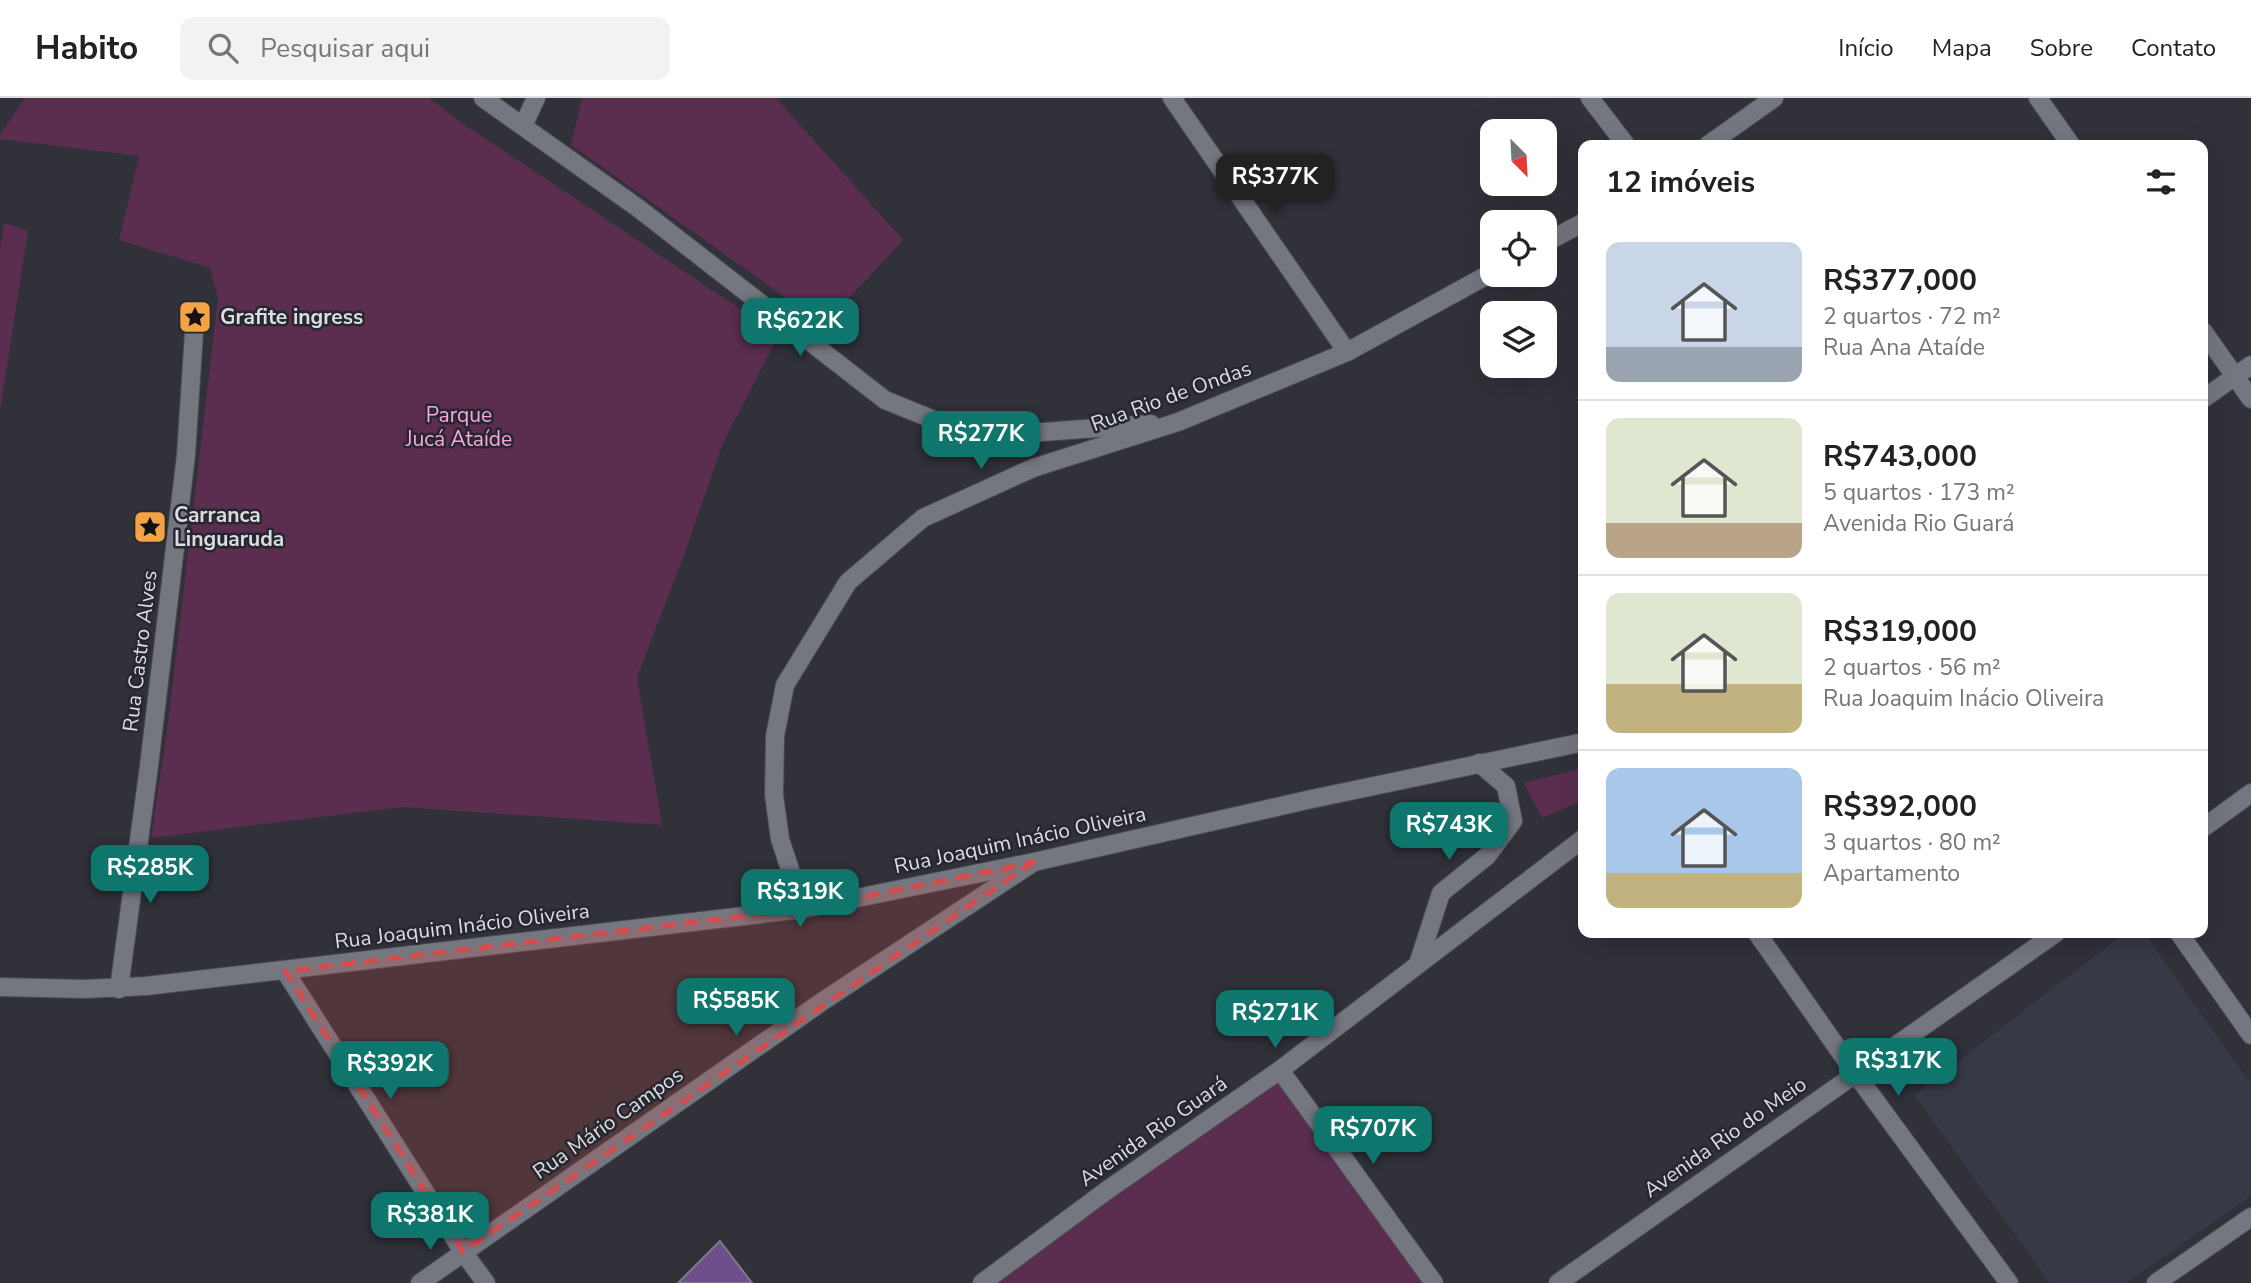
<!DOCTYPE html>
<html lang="pt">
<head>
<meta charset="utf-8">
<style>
	body { margin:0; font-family:"Nunito Sans",sans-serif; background:#f2f2f2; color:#222; height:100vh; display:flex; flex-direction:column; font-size:26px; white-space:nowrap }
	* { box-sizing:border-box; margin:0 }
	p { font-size:23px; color:#767676 }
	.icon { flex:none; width:38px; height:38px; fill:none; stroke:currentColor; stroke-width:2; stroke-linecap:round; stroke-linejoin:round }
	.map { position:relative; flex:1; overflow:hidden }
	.side { position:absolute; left:1578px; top:42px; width:630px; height:798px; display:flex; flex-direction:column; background:#fff; border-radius:14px; box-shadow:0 7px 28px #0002 }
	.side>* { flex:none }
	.needle { width:46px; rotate:156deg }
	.fabs { position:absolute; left:1480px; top:21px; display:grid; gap:14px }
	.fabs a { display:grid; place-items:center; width:77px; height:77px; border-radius:14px; background:#fff; box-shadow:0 7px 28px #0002; font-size:35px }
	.price { position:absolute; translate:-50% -60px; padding:0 16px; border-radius:14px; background:#0f766e; color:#fff; font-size:23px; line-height:46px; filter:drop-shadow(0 2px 4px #0008) }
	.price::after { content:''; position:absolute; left:50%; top:42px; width:21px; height:16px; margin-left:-10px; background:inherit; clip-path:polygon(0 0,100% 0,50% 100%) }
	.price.on { background:#222; color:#fff }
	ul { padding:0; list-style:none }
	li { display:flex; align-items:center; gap:21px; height:175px; padding:0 28px }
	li+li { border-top:2px solid #e0e0e0 }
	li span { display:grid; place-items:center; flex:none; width:196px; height:140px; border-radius:14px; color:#555 }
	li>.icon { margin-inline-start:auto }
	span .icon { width:84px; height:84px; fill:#fffc; stroke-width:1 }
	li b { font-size:30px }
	h2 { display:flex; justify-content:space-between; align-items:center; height:84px; padding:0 28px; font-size:30px }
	header { display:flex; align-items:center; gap:42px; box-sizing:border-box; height:98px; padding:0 35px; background:#fff; border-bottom:2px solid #e0e0e0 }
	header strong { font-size:33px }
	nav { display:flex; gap:38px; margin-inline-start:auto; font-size:24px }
	.search { width:490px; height:63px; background:#f2f2f2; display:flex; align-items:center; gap:18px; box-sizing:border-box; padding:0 24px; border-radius:14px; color:#767676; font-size:26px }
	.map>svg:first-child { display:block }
	.built { fill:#383947 }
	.green { fill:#5b2d4f }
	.building { fill:#6f4f89; stroke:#7f7b83; stroke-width:2 }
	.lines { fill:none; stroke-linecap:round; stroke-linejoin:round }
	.minor-casing { stroke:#4b4c52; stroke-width:20 }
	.tertiary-casing { stroke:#4b4c52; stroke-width:20 }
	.minor { stroke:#757780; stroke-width:18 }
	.tertiary { stroke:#757780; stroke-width:18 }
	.marked { fill:#d74c4d; fill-opacity:0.2; stroke:#d74c4d; stroke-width:5; stroke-dasharray:14 9; stroke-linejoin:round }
	.labels { text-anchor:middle; stroke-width:5; stroke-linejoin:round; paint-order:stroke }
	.poi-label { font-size:21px; font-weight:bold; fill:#dcdde2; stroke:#26272f; text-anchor:start }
	.street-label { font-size:21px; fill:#dcdde2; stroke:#26272f }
	.park-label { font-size:21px; fill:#fca5e2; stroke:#26272f }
</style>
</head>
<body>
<header>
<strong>Habito</strong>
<div class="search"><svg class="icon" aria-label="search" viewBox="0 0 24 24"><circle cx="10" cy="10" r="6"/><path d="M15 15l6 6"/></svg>Pesquisar aqui</div>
<nav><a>Início</a><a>Mapa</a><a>Sobre</a><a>Contato</a></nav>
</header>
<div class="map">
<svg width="2251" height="1185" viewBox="0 0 2251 1185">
	<rect width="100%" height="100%" fill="#303139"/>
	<polygon class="built" points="2125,835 2144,835 2251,986 2251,1098 2126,1185 2050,1185 1914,997"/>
	<g class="green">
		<polygon points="25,0 429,0 468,29 779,237 723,345 683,460 637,579 662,727 402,709 151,740 169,617 218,200 210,170 119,142 139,58 0,41 0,37"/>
		<polygon points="582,0 776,0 903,142 824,227 571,47"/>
		<polygon points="4,125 28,133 0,313 0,152"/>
		<polygon points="1584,670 1584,702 1542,720 1524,685"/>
		<polygon points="1280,972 1434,1185 983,1185"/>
	</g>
	<polygon class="building" points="720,1143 752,1185 678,1185"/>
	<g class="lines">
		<defs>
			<g id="minor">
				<polyline points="483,0 638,110 885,302 976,339 1151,326"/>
				<polyline points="1172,0 1347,254"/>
				<polyline points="1590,0 1626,47"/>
				<polyline points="2038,0 2071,47"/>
				<polyline points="523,28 536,0"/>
				<polyline points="1708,47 1774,0"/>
				<polyline points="1545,145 1584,124"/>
				<polyline points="2203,233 2251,301"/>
				<polyline points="2203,730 2251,695"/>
				<polyline points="803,811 780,741 774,697 775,638 785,587 848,484 923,420 1033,370 1178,324 1347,254 1493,174"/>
				<polyline points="1757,835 1855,975 2009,1185"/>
				<polyline points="2179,835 2251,937"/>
				<polyline points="1418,866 1441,795 1487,758 1513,723 1506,688 1479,665"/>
				<polyline points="285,873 463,1154 486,1185"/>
				<polyline points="119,891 149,668 186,357 195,219"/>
				<polyline points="1280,972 1434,1185"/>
				<polyline points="420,1185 823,903 1034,764"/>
				<polyline points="982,1185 1106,1093 1280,972 1584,740"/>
				<polyline points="1558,1185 2056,835"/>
				<polyline points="2156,1185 2251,1119"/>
			</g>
			<g id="tertiary">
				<polyline points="2203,301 2251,267"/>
				<polyline points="0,889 85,891 146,888 803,811 1034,764 1307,702 1584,644"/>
			</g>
		</defs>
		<use href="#minor" class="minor-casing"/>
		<use href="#tertiary" class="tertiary-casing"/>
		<use href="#minor" class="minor"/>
		<use href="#tertiary" class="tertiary"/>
	</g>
	<path class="marked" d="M1034 764 463 1154 285 873 803 811Z"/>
	<defs>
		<symbol id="sight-square" viewBox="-11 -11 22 22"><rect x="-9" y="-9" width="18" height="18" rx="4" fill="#f4a344" stroke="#26272f"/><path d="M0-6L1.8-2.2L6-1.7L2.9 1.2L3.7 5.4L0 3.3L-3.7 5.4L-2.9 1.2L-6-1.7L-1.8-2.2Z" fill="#111"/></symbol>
	</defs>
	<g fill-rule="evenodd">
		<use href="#sight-square" x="176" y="200" width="38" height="38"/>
		<use href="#sight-square" x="131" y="410" width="38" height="38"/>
	</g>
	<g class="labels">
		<g class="poi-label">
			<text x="220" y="226">Grafite ingress</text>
			<text x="174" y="424">Carranca<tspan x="174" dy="24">Linguaruda</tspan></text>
		</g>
		<g class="street-label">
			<text transform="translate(1171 298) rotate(-20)" y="7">Rua Rio de Ondas</text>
			<text transform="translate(140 553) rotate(-83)" y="7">Rua Castro Alves</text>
			<text transform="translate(1020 742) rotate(-12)" y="7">Rua Joaquim Inácio Oliveira</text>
			<text transform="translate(462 828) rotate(-7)" y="7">Rua Joaquim Inácio Oliveira</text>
			<text transform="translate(608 1025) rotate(-35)" y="7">Rua Mário Campos</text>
			<text transform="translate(1153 1033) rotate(-35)" y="7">Avenida Rio Guará</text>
			<text transform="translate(1725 1039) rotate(-35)" y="7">Avenida Rio do Meio</text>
		</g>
		<g class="park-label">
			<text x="459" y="324">Parque<tspan x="459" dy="24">Jucá Ataíde</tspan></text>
		</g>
	</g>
</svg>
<div class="fabs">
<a><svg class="needle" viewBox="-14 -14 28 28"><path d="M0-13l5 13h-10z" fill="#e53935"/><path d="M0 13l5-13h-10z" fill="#767676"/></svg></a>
<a><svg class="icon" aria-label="locate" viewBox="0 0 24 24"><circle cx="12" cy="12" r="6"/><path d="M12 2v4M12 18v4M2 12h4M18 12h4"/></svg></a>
<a><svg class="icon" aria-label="layers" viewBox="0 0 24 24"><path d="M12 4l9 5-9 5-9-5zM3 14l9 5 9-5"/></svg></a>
</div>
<b class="price on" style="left:1275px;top:116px">R$377K</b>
<b class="price" style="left:800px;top:260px">R$622K</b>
<b class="price" style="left:981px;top:373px">R$277K</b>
<b class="price" style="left:1449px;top:764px">R$743K</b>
<b class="price" style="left:150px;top:807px">R$285K</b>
<b class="price" style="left:800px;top:831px">R$319K</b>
<b class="price" style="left:736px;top:940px">R$585K</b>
<b class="price" style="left:1275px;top:952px">R$271K</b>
<b class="price" style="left:1898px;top:1000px">R$317K</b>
<b class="price" style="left:390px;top:1003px">R$392K</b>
<b class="price" style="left:1373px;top:1068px">R$707K</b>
<b class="price" style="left:430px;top:1154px">R$381K</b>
<section class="side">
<h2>12 imóveis<svg class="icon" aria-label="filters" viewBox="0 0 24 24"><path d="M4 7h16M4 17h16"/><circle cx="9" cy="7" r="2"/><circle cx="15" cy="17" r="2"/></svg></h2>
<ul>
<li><span style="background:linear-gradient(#c9d6e8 75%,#9aa5b1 0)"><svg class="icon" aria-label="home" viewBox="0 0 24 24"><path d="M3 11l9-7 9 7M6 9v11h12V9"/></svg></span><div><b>R$377,000</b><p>2 quartos · 72 m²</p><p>Rua Ana Ataíde</p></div></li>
<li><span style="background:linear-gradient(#dfe7d0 75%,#b9a48a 0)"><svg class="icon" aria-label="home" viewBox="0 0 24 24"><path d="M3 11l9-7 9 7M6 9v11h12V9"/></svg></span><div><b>R$743,000</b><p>5 quartos · 173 m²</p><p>Avenida Rio Guará</p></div></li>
<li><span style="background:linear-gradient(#dfe7d0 65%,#c2b280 0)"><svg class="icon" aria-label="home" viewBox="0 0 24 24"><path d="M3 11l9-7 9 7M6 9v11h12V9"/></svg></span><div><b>R$319,000</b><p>2 quartos · 56 m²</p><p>Rua Joaquim Inácio Oliveira</p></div></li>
<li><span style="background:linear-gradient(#a9c7e8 75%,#c2b280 0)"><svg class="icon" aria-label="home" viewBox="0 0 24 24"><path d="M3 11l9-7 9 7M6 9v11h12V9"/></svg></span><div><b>R$392,000</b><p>3 quartos · 80 m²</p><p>Apartamento</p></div></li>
</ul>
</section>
</div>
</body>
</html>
